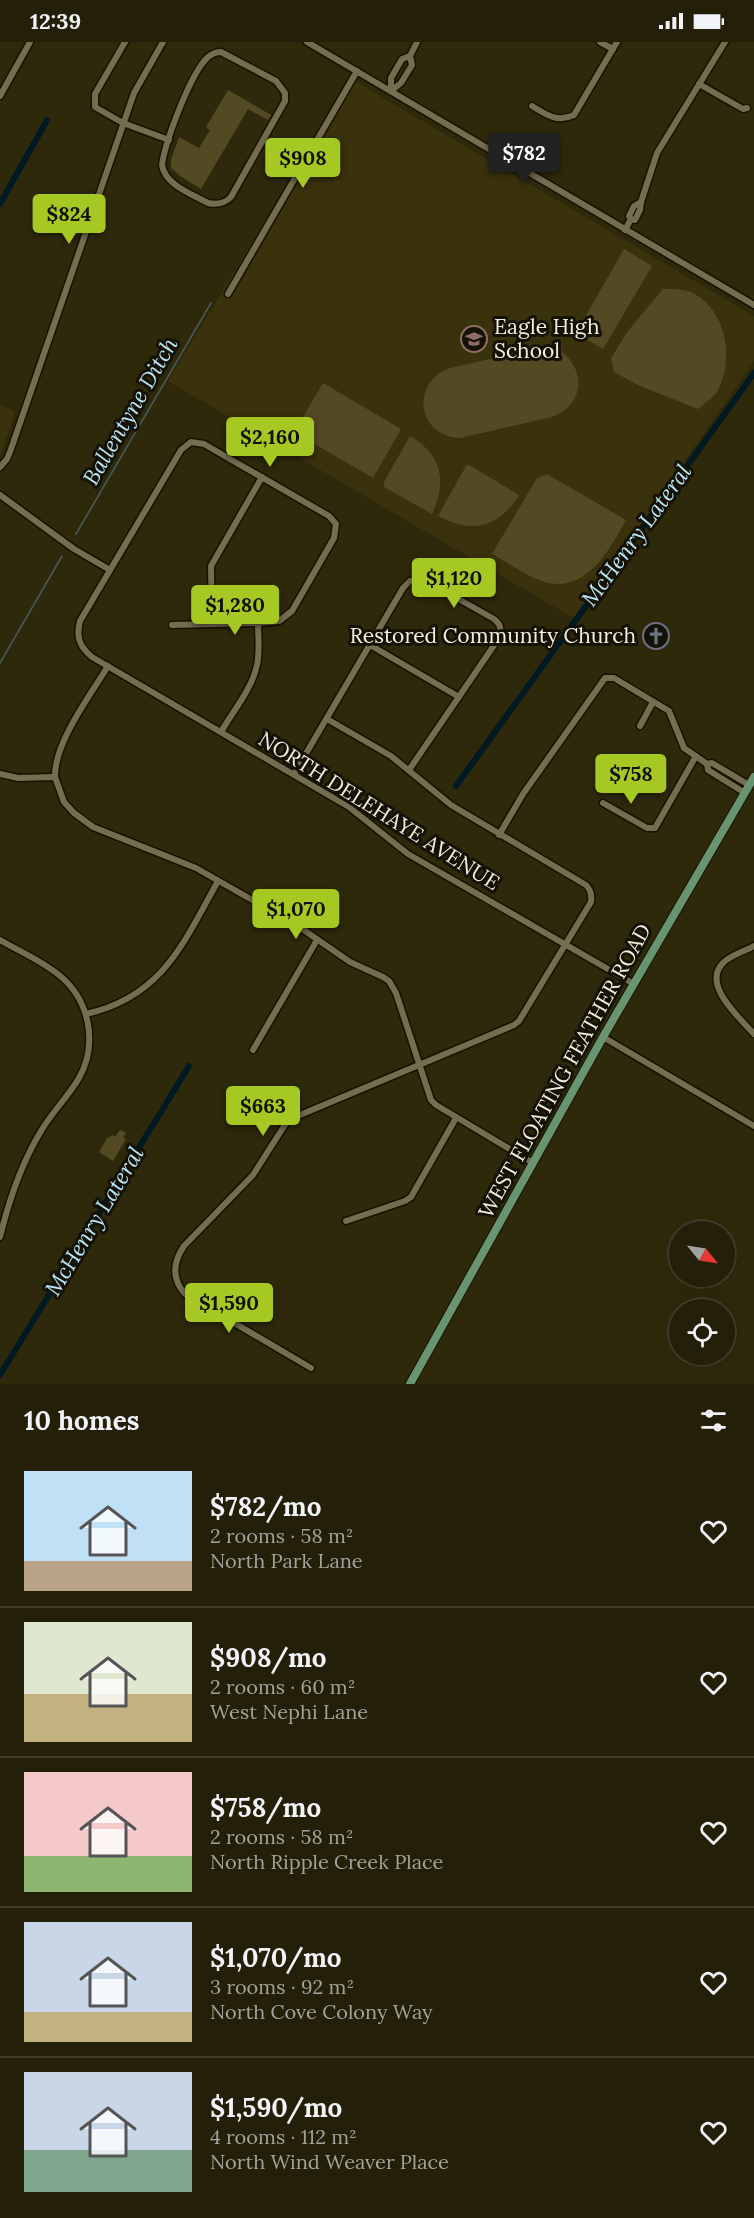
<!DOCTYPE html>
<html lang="en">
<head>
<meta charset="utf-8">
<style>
	body { margin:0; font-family:Lora,serif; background:#2b2712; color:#f1f3f6; height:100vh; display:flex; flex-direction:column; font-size:22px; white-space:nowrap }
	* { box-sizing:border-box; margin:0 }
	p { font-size:20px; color:#a3a29c }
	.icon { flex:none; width:33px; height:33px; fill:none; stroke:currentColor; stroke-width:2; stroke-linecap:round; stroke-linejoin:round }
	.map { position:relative; height:1342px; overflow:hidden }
	.side { display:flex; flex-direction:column; background:#231f09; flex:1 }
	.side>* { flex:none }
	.needle { width:39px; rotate:120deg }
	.controls { position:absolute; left:669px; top:1179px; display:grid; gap:12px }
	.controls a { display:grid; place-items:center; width:66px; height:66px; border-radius:50%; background:#231f09; box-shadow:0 6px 24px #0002,0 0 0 2px #403d2a; font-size:30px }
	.price { position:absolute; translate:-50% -51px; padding:0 14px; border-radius:6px; background:#a5c822; color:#111; font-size:20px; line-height:39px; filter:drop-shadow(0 2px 3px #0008) }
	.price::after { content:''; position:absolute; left:50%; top:36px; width:18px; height:14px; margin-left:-9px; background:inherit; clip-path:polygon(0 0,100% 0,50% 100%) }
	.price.selected { background:#222; color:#fff }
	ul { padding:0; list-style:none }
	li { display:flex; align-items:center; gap:18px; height:150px; padding:0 24px }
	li+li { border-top:2px solid #403d2a }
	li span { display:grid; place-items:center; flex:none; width:168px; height:120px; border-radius:0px; color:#555 }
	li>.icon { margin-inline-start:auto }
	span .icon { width:72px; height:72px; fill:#fffc; stroke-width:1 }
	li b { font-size:26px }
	h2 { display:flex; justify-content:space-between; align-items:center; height:72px; padding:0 24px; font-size:26px }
	.status { display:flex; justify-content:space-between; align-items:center; height:42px; padding:0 30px; background:#231f09; direction:ltr }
	.status svg { height:16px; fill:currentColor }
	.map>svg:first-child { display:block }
	.built { fill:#3a320c }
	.green { fill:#534a24 }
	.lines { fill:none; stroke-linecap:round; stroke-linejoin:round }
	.stream { stroke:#4a595b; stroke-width:1.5 }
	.canal { stroke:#011922; stroke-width:6 }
	.minor-casing { stroke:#171100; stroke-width:9 }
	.major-casing { stroke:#171100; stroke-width:10 }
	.minor { stroke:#746d4f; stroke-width:6 }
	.major { stroke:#68946f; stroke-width:8 }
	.labels { text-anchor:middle; stroke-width:6; stroke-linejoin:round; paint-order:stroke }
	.poi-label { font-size:21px; fill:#f3efdf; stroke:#141206; text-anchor:start }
	.street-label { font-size:21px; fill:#f3efdf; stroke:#141206 }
	.water-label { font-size:22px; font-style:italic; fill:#bce5f6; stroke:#141206 }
</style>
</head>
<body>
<div class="status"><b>12:39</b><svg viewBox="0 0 49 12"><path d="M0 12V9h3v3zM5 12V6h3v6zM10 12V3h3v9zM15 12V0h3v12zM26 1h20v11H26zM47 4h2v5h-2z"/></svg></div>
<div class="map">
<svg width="754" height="1342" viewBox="0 0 754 1342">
	<rect width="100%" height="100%" fill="#2f290c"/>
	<g class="built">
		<polygon points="351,37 754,274 754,319 575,577 168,339"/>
		<polygon points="0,362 15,370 0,414"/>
	</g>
	<g class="green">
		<polygon points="228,48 271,73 268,78 248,67 201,147 180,134 171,126 171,118 179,95 199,106 210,88 206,85"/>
		<polygon points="624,207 652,224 603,307 576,291"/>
		<path d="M663 247C672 247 687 247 695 252 727 271 734 317 718 348 714 355 705 361 698 367L638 343 614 330 611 316 628 289Z"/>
		<path d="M561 301 562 308 560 309C587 327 584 364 552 375L460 396C417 394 410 341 450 326Z"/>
		<polygon points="323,341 401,387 373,436 294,390"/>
		<path d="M410 394C442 413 447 439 432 472L384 445V440Z"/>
		<path d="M469 423 519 453C499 486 471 492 438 474L466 424Z"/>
		<path d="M547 432 626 478C610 507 586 552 545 540 527 535 509 521 492 512L537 436Z"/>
		<polygon points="120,1088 126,1091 123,1095 126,1097 113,1119 99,1110 107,1096 113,1093 115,1095"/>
	</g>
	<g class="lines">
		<g class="stream">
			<polyline points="76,492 211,261"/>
			<polyline points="0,621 62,514"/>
		</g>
		<g class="canal">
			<polyline points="0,162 47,78"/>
			<polyline points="456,744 754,331"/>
			<polyline points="0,1333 189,1024"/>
		</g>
		<defs>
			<g id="minor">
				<polyline points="125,0 95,52 95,65 123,81 169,98"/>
				<polyline points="307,0 754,263"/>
				<polyline points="600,0 613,7"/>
				<path d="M221 10 276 39 285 51V59L231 155C224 162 217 163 208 161 192 152 165 143 162 123 165 100 191 30 208 15 213 11 216 10 221 10Z"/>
				<polyline points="410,14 412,23 401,41 391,49 391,36 402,17 410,14 417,0"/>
				<polyline points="699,42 743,67 747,66"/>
				<polyline points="0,54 30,0"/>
				<path d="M532 64C547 73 557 81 574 73L617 0"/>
				<polyline points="641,160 657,111 725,0"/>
				<polyline points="625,188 631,177 635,178 640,168 641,160 634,164 629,174 631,177"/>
				<polyline points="228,252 357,29"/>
				<polyline points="0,425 7,417 10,410 134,51 163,0"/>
				<polyline points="0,453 74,507 110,528"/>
				<polyline points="212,582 211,524 262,435"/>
				<polyline points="172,583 258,581"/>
				<polyline points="370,603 459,655"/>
				<polyline points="640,684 653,660"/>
				<path d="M221 690C233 669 252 647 257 623 260 609 258 595 258 581L279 579 292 569 334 496 336 482 329 474 204 402 191 400 181 408 80 579C76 595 79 604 92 615L349 765 408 812 634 942"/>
				<polyline points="0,732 18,736 55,735 64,760 74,771 93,785 196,826 298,884 350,920 383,935 389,939 396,951 431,1058 436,1063 533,1121"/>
				<path d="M294 732 403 546 410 539 423 537 494 577C501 582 502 588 499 596L409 728"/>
				<path d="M55 735C54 701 90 654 108 624"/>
				<polyline points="745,751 708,728 707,722 712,721 749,743"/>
				<polyline points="603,761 647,786 655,786 696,714"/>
				<polyline points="499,793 523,752 605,636 614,636 669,669 684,706 707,722"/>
				<path d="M0 898C19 909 42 919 59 933 90 958 98 1002 79 1036 68 1055 52 1070 41 1089 21 1122 9 1158 0 1195"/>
				<path d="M754 904C745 909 731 913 724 920 700 942 740 976 754 992"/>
				<path d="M86 972C162 955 183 902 218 839"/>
				<polyline points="603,995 754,1084"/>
				<polyline points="253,1008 317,898"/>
				<polyline points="346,1179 405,1159 411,1155 456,1076"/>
				<path d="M311 1326 185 1252C171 1236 173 1220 184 1204L253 1133 288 1078 514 983 519 979 591 860C592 853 591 848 586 843L451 763 391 714 327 677"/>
			</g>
			<polyline id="major" points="410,1342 603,995 754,735"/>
		</defs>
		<use href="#minor" class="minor-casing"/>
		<use href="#major" class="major-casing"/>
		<use href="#minor" class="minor"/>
		<use href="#major" class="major"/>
	</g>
	<defs>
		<symbol id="school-ring" viewBox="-11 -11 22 22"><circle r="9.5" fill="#141206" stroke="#8d6e63" stroke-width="1.5"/><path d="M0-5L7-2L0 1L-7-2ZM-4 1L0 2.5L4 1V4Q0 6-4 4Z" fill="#8d6e63"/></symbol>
		<symbol id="church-ring" viewBox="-11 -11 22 22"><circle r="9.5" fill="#141206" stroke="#6b7280" stroke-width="1.5"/><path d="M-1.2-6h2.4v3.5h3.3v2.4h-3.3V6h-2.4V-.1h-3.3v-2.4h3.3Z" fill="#6b7280"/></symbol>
	</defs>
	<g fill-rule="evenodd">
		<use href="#school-ring" x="459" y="282" width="30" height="30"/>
		<use href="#church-ring" x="641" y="579" width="30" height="30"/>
	</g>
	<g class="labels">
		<g class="poi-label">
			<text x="494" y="292">Eagle High<tspan x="494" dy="24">School</tspan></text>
			<text x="636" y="601" text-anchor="end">Restored Community Church</text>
		</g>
		<g class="street-label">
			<text transform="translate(379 769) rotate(32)" y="7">NORTH DELEHAYE AVENUE</text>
			<text transform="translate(565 1029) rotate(-61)" y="7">WEST FLOATING FEATHER ROAD</text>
		</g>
		<g class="water-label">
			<text transform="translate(130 369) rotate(-60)" y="8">Ballentyne Ditch</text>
			<text transform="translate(636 493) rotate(-54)" y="8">McHenry Lateral</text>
			<text transform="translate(94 1179) rotate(-59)" y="8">McHenry Lateral</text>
		</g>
	</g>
</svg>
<div class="controls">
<a><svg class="needle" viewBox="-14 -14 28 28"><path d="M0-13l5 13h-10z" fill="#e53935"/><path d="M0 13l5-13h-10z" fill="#a3a29c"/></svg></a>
<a><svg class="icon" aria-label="locate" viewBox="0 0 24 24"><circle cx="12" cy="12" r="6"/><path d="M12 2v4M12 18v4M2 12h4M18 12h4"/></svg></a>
</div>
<b class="price selected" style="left:524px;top:142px">$782</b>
<b class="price" style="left:303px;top:147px">$908</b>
<b class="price" style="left:69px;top:203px">$824</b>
<b class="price" style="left:270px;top:426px">$2,160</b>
<b class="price" style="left:454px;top:567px">$1,120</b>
<b class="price" style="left:235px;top:594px">$1,280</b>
<b class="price" style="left:631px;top:763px">$758</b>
<b class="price" style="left:296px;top:898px">$1,070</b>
<b class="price" style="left:263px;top:1095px">$663</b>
<b class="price" style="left:229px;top:1292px">$1,590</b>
</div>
<section class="side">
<h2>10 homes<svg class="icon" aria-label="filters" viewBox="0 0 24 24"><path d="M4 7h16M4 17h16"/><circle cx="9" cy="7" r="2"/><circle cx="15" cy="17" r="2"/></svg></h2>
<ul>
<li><span style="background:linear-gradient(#bfe0f5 75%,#b9a48a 0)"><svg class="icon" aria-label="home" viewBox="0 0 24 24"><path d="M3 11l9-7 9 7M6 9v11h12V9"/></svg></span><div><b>$782/mo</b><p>2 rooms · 58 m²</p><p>North Park Lane</p></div><svg class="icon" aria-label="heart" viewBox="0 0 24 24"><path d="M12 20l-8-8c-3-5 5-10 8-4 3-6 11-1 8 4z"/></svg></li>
<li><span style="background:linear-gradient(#dfe7d0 60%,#c2b280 0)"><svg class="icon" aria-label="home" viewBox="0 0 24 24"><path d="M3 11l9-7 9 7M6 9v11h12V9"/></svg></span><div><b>$908/mo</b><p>2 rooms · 60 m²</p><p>West Nephi Lane</p></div><svg class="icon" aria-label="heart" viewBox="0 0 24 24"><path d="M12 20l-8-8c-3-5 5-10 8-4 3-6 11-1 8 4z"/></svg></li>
<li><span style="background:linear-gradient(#f6c9c9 70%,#8fb573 0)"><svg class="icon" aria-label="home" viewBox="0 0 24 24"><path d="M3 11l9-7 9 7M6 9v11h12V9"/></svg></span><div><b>$758/mo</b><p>2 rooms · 58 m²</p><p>North Ripple Creek Place</p></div><svg class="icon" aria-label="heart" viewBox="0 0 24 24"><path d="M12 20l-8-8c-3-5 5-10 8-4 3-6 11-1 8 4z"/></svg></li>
<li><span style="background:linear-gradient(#c9d6e8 75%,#c2b280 0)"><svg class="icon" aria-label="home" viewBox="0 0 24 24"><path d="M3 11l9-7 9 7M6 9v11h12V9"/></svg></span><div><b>$1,070/mo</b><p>3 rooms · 92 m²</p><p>North Cove Colony Way</p></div><svg class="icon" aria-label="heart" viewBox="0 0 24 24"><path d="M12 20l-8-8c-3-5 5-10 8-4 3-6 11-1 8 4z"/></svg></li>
<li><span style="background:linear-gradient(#c9d6e8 65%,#7fa58c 0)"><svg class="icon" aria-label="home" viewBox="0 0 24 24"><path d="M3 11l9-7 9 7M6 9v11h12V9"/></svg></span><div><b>$1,590/mo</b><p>4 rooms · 112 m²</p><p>North Wind Weaver Place</p></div><svg class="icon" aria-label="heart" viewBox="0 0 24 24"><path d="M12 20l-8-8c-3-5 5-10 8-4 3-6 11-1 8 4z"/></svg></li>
</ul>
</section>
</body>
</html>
